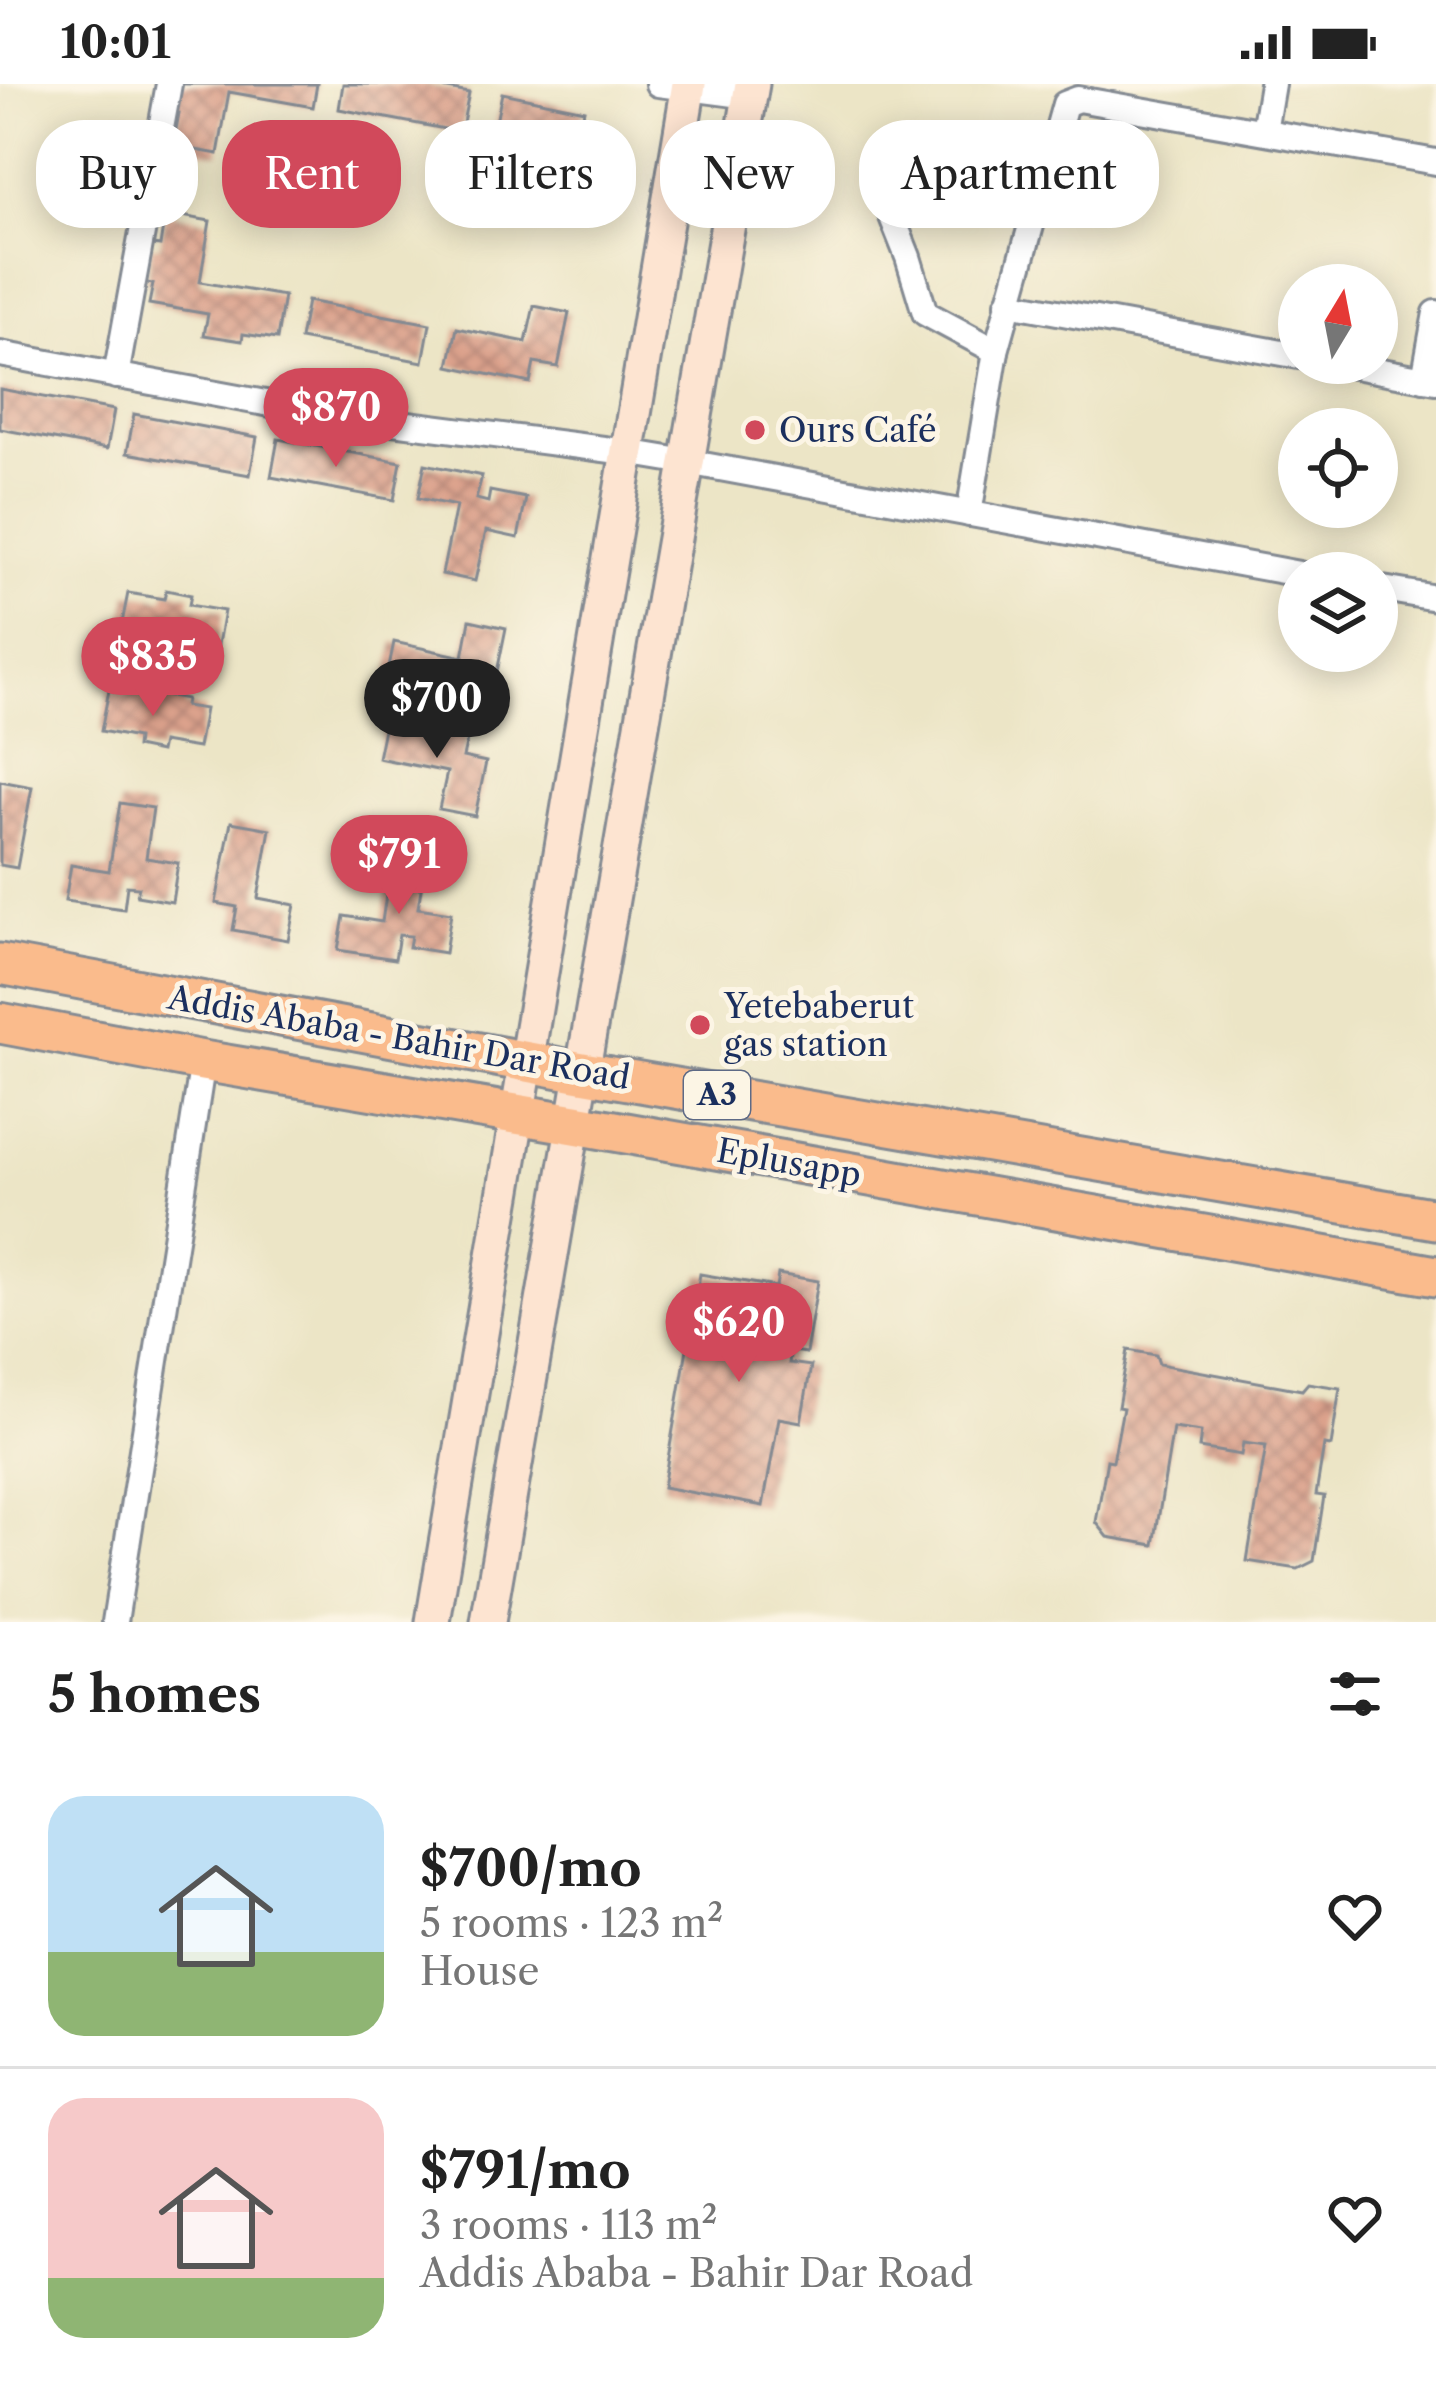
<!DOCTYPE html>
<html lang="en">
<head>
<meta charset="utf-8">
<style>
	body { margin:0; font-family:"Libre Caslon Text",serif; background:#f2f2f2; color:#222; height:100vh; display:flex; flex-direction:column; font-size:45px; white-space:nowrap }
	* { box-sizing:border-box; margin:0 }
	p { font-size:39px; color:#767676 }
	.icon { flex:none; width:66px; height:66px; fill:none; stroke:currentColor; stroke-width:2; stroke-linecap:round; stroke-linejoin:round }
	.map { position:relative; height:1538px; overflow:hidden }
	.details { display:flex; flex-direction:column; background:#fff; flex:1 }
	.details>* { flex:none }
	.banner { position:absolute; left:36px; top:36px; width:1365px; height:108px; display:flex; gap:24px }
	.needle { width:78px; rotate:10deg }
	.fabs { position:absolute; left:1278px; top:180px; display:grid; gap:24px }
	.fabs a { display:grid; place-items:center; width:120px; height:120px; border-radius:50%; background:#fff; box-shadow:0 6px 30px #0003; font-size:60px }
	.price { position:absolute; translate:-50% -102px; padding:0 27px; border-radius:42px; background:#d1495b; color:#fff; font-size:39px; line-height:78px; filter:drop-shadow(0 3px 6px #0008) }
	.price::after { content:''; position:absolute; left:50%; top:72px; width:36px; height:27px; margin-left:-18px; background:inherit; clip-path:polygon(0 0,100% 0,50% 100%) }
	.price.on { background:#222; color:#fff }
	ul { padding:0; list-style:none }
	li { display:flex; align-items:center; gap:36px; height:300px; padding:0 48px }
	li+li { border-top:3px solid #e0e0e0 }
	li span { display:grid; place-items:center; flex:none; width:336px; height:240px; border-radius:36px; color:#555 }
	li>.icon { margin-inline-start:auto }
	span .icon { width:144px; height:144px; fill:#fffc; stroke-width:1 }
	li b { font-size:51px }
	h2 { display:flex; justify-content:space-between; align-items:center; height:144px; padding:0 48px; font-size:51px }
	.chip { padding:0 42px; border-radius:48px; background:#fff; box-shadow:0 6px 30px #0003; font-size:42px; line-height:108px }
	.chip.on { background:#d1495b; color:#fff }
	.status { display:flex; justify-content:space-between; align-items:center; height:84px; padding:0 60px; background:#fff; direction:ltr }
	.status svg { height:33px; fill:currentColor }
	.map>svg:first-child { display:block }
	.building { fill:url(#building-cross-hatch) }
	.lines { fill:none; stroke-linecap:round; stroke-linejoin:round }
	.minor-casing { stroke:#848a92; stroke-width:30 }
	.secondary-casing { stroke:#848a92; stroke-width:39 }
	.trunk-casing { stroke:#848a92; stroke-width:45 }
	.minor { stroke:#fff; stroke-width:24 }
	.secondary { stroke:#fde4d1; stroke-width:33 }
	.trunk { stroke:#fabb8c; stroke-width:39 }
	.poi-dot { fill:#d1495b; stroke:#fcf5e5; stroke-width:4.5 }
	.labels { text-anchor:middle; stroke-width:10; stroke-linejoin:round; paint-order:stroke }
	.shield { fill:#fcf5e5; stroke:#5e6a86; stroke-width:3 }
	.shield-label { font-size:30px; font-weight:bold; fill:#1b2f5e }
	.poi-label { font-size:33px; fill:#1b2f5e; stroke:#fcf5e5; text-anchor:start }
	.street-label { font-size:33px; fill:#1b2f5e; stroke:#fcf5e5 }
</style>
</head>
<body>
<div class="status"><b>10:01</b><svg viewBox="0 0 49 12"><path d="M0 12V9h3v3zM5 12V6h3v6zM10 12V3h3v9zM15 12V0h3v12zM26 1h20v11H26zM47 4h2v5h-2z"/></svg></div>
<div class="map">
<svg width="1436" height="1538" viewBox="0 0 1436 1538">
	<defs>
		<pattern id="building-cross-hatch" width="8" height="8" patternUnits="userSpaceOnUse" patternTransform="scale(3)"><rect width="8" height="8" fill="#dca28c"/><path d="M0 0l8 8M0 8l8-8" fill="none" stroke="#b28476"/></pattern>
	</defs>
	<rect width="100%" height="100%" fill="#fcf5e5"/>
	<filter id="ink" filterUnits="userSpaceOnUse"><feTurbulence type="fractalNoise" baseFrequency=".00833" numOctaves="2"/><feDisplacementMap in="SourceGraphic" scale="24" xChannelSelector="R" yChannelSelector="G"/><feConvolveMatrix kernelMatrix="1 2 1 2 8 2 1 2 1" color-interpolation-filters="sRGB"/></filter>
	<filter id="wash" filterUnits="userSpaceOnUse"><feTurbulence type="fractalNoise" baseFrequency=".004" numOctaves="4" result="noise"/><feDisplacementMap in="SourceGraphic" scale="48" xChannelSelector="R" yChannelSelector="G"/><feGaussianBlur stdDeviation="2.7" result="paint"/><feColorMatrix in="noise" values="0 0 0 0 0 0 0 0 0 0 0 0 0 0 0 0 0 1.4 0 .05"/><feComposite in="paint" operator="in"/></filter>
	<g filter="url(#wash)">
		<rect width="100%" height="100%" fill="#ece5c6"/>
		<g id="blocks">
			<g class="building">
				<polygon points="177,0 317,0 313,23 229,8 218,70 173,62 179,29 171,28"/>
				<polygon points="343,0 421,0 469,9 461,48 339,25"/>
				<polygon points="502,9 584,26 579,47 602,52 591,106 555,99 563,62 494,48"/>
				<polygon points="165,129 210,137 200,198 284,212 277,255 243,250 242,257 204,251 208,230 149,220 153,200 146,199 152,161 160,162"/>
				<polygon points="307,217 430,240 423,278 300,255"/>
				<polygon points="534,222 569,229 558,283 534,279 530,299 449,282 457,244 526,258"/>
				<polygon points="0,305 114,326 107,365 0,345"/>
				<polygon points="134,330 257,353 250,391 127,369"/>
				<polygon points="278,355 401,378 394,416 271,393"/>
				<polygon points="425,380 482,392 476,415 488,418 490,407 526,414 518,454 486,447 475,497 442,490 456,422 418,414"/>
				<polygon points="166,506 191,511 189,521 224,527 217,566 197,563 195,569 139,559 140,553 120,549 128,509 164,515"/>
				<polygon points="470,536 506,544 495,598 472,593 467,614 386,597 394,558 463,573"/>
				<polygon points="129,604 186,615 185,622 205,625 198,664 162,658 160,668 136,663 137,654 101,647 109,606 128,610"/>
				<polygon points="386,635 468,652 463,673 486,678 475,732 439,725 447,688 378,674"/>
				<polygon points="0,697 32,703 17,784 0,781"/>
				<polygon points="120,719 153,724 146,774 178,779 172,818 137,812 139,803 127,802 124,825 65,817 71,781 109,787"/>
				<polygon points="231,738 270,745 258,814 295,821 288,856 233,846 237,823 216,819"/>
				<polygon points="392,769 426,774 418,824 451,829 445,869 409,863 411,852 399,851 395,875 338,866 344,832 382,838"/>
				<polygon points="700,1190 776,1203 778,1190 818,1197 806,1269 791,1267 789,1279 811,1282 801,1338 779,1334 763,1422 663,1403"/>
				<polygon points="1128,1266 1156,1271 1159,1280 1302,1306 1308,1299 1340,1304 1331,1362 1324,1361 1316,1411 1324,1412 1314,1477 1298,1485 1247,1477 1266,1362 1243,1359 1241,1371 1199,1364 1201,1348 1173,1344 1154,1461 1108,1453 1096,1438 1107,1376 1113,1377 1123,1324 1118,1323"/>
			</g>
		</g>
	</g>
	<g filter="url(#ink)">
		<use href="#blocks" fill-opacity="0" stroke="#848a92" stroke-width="3"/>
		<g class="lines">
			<defs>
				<g id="minor">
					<polyline points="658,0 750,12"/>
					<polyline points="1264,47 1272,0"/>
					<polyline points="886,118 908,173 925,229 996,267"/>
					<polyline points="1008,219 1299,272"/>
					<polyline points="0,270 314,328 627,368 687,378 1299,490"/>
					<polyline points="1338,279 1436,297"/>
					<polyline points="116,292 169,0"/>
					<polyline points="1424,295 1436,229"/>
					<polyline points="969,430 996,267 1065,20 1078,15 1436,78"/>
					<polyline points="1377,504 1436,514"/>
					<polyline points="115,1538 203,977"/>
				</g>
				<g id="secondary">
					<polyline points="433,1538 689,0"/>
					<polyline points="488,1538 752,0"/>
				</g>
				<g id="trunk">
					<polyline points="0,880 582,988 1436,1135"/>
					<polyline points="0,939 203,977 575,1040 1436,1192"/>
				</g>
			</defs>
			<use href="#minor" class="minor-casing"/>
			<use href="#secondary" class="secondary-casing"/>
			<use href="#trunk" class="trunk-casing"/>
			<use href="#minor" class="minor"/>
			<use href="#secondary" class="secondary"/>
			<use href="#trunk" class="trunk"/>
		</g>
	</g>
	<g class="poi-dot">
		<circle cx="755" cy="346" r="12"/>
		<circle cx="700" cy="941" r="12"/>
	</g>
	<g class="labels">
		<rect class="shield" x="684" y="987" width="66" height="48" rx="9"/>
		<g class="shield-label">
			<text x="717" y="1021">A3</text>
		</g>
		<g class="poi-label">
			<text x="779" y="358">Ours Café</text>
			<text x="724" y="934">Yetebaberut<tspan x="724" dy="38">gas station</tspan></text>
		</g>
		<g class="street-label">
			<text transform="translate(399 953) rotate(10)" y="12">Addis Ababa - Bahir Dar Road</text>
			<text transform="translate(789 1078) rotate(10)" y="12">Eplusapp</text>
		</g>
	</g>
</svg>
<div class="fabs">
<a><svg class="needle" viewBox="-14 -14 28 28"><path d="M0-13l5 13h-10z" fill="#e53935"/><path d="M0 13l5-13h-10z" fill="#767676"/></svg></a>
<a><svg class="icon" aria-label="locate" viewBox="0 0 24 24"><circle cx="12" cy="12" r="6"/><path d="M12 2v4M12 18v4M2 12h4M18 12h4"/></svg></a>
<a><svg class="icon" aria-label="layers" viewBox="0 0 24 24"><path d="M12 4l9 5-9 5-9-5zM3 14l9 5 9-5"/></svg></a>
</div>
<b class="price" style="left:336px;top:386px">$870</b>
<b class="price" style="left:153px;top:635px">$835</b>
<b class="price on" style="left:437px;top:677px">$700</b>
<b class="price" style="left:399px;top:833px">$791</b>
<b class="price" style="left:739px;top:1301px">$620</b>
<div class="banner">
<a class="chip">Buy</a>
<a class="chip on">Rent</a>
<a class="chip">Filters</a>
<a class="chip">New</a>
<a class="chip">Apartment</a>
</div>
</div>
<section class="details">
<h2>5 homes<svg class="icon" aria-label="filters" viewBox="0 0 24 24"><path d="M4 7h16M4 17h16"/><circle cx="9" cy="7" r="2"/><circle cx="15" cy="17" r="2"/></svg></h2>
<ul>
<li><span style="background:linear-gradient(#bfe0f5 65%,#8fb573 0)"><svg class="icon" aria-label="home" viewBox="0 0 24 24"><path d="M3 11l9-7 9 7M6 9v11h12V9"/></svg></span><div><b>$700/mo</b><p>5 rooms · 123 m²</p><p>House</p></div><svg class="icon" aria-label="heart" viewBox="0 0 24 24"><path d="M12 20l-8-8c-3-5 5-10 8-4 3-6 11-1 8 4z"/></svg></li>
<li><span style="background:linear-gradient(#f6c9c9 75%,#8fb573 0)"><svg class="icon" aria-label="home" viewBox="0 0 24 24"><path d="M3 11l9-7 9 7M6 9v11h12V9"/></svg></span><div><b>$791/mo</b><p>3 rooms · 113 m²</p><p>Addis Ababa - Bahir Dar Road</p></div><svg class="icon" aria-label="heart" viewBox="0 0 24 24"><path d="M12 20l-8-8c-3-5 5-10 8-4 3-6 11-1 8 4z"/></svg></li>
</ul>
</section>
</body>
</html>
